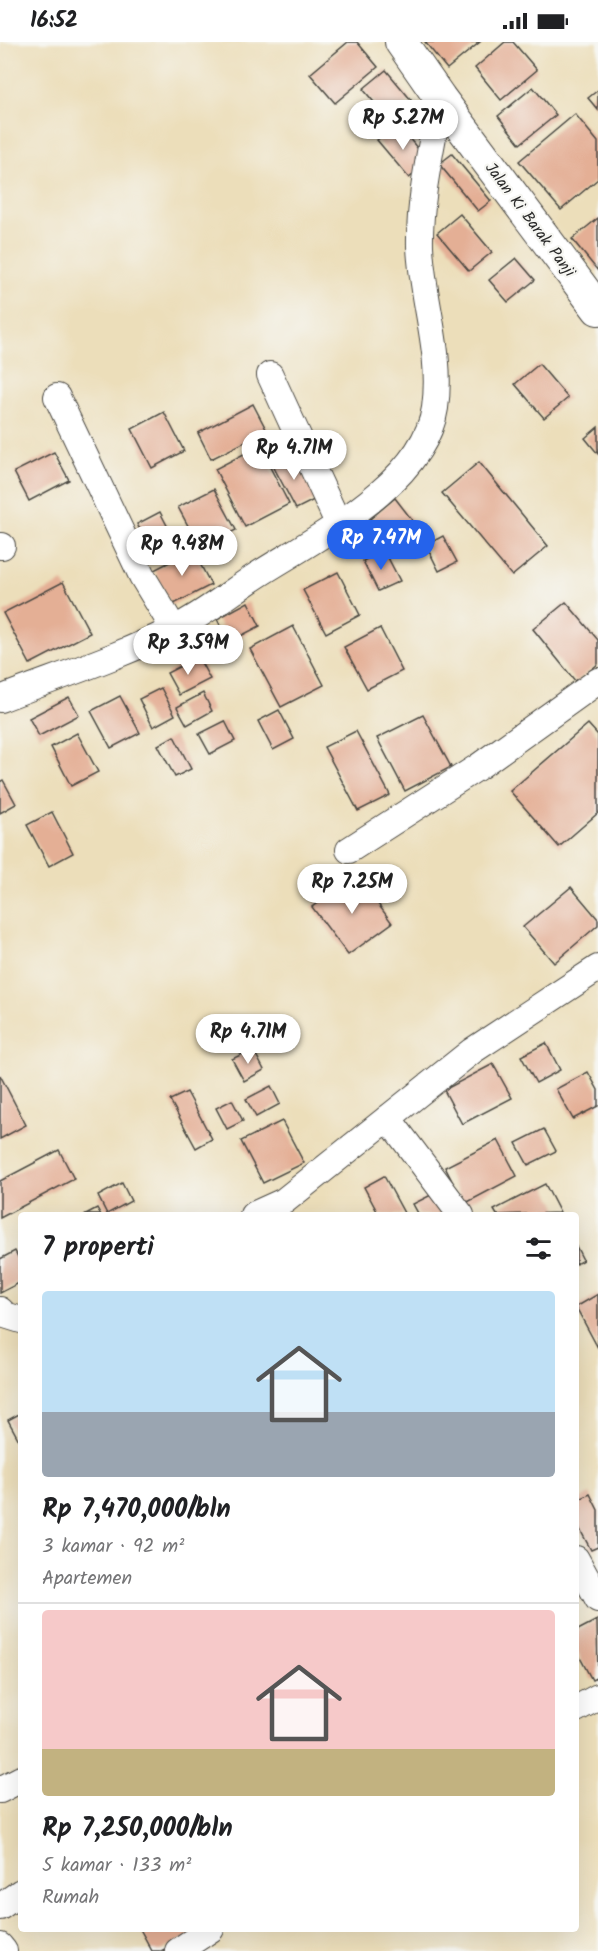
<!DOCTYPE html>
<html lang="id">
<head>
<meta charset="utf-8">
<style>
	body { margin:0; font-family:Kalam,sans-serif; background:#f6f6f6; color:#202124; height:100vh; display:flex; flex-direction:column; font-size:22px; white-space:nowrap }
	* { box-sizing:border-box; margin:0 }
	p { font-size:20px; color:#757577 }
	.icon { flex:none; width:33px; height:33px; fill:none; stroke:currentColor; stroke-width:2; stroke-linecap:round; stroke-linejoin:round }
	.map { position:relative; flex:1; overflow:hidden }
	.panel { position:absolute; left:18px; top:1170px; width:561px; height:720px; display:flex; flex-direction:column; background:#fff; border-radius:6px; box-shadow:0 6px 24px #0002 }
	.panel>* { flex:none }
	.price { position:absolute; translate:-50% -51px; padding:0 14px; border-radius:21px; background:#fff; color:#222; font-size:20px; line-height:39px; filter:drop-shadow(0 2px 3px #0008) }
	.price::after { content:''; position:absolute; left:50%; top:36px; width:18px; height:14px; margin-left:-9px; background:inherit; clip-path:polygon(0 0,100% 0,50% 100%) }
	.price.current { background:#2563eb; color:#fff }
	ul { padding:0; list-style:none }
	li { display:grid; align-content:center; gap:12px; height:318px; padding:0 24px }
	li+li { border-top:2px solid #e0e0e0 }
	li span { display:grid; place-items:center; height:186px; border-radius:6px; color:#555 }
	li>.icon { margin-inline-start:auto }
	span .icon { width:108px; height:108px; fill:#fffc; stroke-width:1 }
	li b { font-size:26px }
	h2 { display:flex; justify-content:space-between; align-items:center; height:72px; padding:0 24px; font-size:26px }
	.status { display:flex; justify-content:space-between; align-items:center; height:42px; padding:0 30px; background:#fff; direction:ltr }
	.status svg { height:16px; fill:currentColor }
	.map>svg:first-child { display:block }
	.building { fill:#e4af95 }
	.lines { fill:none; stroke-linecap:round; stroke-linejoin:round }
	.minor-casing { stroke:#484640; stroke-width:28 }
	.tertiary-casing { stroke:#484640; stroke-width:34 }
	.minor { stroke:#fff; stroke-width:26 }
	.tertiary { stroke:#fff; stroke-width:32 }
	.labels { text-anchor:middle; stroke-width:4.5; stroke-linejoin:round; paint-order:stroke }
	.street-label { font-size:16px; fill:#2b2b2b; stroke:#f6f6f2 }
</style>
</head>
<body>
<div class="status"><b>16:52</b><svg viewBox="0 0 49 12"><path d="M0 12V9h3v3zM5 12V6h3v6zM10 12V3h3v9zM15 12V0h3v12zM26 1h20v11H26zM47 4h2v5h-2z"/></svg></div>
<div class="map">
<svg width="598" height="1909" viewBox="0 0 598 1909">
	<rect width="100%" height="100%" fill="#f6f6f2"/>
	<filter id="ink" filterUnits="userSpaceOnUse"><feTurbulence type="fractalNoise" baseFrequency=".0167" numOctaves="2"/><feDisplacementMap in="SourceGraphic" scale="12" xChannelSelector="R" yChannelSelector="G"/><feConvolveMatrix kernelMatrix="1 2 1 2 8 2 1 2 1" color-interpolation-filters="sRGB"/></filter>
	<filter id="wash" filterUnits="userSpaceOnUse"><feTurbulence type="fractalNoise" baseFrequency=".008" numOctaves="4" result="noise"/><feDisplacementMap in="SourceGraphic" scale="24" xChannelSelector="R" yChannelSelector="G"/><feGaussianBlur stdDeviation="1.35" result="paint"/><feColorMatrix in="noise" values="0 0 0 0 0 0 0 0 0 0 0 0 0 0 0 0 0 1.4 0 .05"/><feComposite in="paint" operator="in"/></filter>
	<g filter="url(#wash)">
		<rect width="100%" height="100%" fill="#ecdeba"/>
		<g id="blocks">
			<g class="building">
				<polygon points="348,0 357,0 378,25 335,61 310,32"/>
				<polygon points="425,0 480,0 447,27"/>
				<polygon points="505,0 513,0 537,28 501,58 475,26"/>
				<polygon points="386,28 411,58 388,77 363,47"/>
				<polygon points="533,45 556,73 520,102 498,74"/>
				<polygon points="598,48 598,68 588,56"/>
				<polygon points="575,72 598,100 598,137 561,168 519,119"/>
				<polygon points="397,82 429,120 409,136 377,98"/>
				<polygon points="452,112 491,159 478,169 439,122"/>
				<polygon points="460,172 492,210 469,229 437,191"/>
				<polygon points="598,176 598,229 572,197"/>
				<polygon points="516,216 535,238 508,260 489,238"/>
				<polygon points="539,322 568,356 544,376 515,342"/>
				<polygon points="253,362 267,389 211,417 198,391"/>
				<polygon points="164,370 184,409 152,426 132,387"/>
				<polygon points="598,385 598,412 585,396"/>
				<polygon points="259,404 289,462 245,485 215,427"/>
				<polygon points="54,410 69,438 29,459 14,430"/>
				<polygon points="293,412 316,457 296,467 272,422"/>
				<polygon points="479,420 548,504 512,534 442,451"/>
				<polygon points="214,447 236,488 200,506 178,465"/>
				<polygon points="395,456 412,478 388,499 370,477"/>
				<polygon points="160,470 174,497 151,508 137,482"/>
				<polygon points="443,494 457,520 439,529 426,503"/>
				<polygon points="193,508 211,543 172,563 154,528"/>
				<polygon points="384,508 400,539 378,549 363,519"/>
				<polygon points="338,530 360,573 326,591 303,548"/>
				<polygon points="63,540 90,591 30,622 3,571"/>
				<polygon points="248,560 260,584 229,600 217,577"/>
				<polygon points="566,560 598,598 598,622 576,640 533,587"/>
				<polygon points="293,584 324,643 281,665 250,607"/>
				<polygon points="380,586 402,629 367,647 344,605"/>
				<polygon points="198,615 210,637 179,653 167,631"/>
				<polygon points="161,646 175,673 153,685 139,657"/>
				<polygon points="203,651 212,669 187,683 177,665"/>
				<polygon points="120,654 140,691 111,706 91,669"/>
				<polygon points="69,655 79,673 39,694 29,676"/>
				<polygon points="279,668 294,697 273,708 258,679"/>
				<polygon points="423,673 451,725 405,749 377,696"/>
				<polygon points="225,679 235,699 210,712 199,692"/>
				<polygon points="588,682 598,693 598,771 559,805 510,749"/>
				<polygon points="356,689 390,753 358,769 324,705"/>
				<polygon points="77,691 98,730 71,744 51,705"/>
				<polygon points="174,694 191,727 175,735 158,703"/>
				<polygon points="3,738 16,762 0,771 0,740"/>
				<polygon points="52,770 73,811 49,824 27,783"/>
				<polygon points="356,832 392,881 348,913 312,865"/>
				<polygon points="571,845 598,877 598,883 554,921 523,885"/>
				<polygon points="546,1001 560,1028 536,1041 521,1014"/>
				<polygon points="253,1007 264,1028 244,1039 232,1017"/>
				<polygon points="493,1022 512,1056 462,1082 444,1048"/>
				<polygon points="588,1030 598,1048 598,1064 573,1077 556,1047"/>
				<polygon points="0,1033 26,1083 0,1097"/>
				<polygon points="271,1044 280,1062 256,1075 246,1057"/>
				<polygon points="187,1050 212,1097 196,1106 170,1058"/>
				<polygon points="232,1058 243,1079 227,1087 216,1066"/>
				<polygon points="282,1079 304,1121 263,1141 241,1099"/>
				<polygon points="544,1087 556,1109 528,1123 516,1101"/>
				<polygon points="498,1098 517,1134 464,1162 445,1125"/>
				<polygon points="59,1108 74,1137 0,1176 0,1139"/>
				<polygon points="384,1134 404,1171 401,1173 379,1173 364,1145"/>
				<polygon points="122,1141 131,1159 107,1172 98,1154"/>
				<polygon points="545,1142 560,1171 497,1173 494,1168"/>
				<polygon points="439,1149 451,1173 419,1173 413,1162"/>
				<polygon points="97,1166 101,1173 84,1173"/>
				<polygon points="576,1204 583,1218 576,1222"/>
				<polygon points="15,1209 21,1221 21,1240 0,1251 0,1217"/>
				<polygon points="598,1252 598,1306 576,1265"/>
				<polygon points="21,1371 21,1402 8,1378"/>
				<polygon points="590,1452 598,1468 598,1505 591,1508 576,1480 576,1459"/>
				<polygon points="597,1578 598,1635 592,1638 576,1608 576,1589"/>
				<polygon points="140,1887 186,1887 190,1894 161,1909 152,1909"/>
			</g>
		</g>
	</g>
	<g filter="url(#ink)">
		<use href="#blocks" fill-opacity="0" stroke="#484640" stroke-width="1.5"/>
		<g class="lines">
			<defs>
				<g id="minor">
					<polyline points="270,333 338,481"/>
					<polyline points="57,355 142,534 174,587"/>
					<polyline points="0,504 2,504"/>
					<path d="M0 657C59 634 120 615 176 586 204 572 230 551 256 534 315 496 424 442 435 366 443 311 422 258 420 204 419 155 432 104 440 56"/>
					<polyline points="349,808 478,725 598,639"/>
					<polyline points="388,1076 461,1173"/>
					<polyline points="253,1173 284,1159 472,1009 598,926"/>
					<polyline points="0,1268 5,1273 21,1278"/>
					<polyline points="576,1517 598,1557"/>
					<polyline points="576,1667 598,1655"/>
					<polyline points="0,1748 21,1737"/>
					<polyline points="0,1865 21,1850"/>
					<polyline points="0,1904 4,1909"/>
					<polyline points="178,1909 211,1887"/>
				</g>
				<polyline id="tertiary" points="401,0 440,56 598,267"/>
			</defs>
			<use href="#minor" class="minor-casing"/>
			<use href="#tertiary" class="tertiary-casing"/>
			<use href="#minor" class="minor"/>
			<use href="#tertiary" class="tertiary"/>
		</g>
	</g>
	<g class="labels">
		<g class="street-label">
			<text transform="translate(531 177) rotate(53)" y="6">Jalan Ki Barak Panji</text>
		</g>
	</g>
</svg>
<b class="price" style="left:403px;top:109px">Rp 5.27M</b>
<b class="price" style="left:294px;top:439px">Rp 4.71M</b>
<b class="price current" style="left:381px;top:529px">Rp 7.47M</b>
<b class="price" style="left:182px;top:535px">Rp 9.48M</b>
<b class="price" style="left:188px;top:634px">Rp 3.59M</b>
<b class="price" style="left:352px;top:873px">Rp 7.25M</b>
<b class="price" style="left:248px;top:1023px">Rp 4.71M</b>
<section class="panel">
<h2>7 properti<svg class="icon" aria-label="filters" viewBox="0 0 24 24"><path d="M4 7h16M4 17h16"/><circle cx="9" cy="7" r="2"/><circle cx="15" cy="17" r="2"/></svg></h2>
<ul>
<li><span style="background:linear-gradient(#bfe0f5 65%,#9aa5b1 0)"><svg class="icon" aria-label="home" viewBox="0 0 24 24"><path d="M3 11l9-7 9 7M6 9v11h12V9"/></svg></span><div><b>Rp 7,470,000/bln</b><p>3 kamar · 92 m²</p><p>Apartemen</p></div></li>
<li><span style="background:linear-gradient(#f6c9c9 75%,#c2b280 0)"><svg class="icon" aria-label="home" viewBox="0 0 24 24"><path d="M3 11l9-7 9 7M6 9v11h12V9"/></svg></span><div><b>Rp 7,250,000/bln</b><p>5 kamar · 133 m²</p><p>Rumah</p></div></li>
</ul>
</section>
</div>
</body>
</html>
